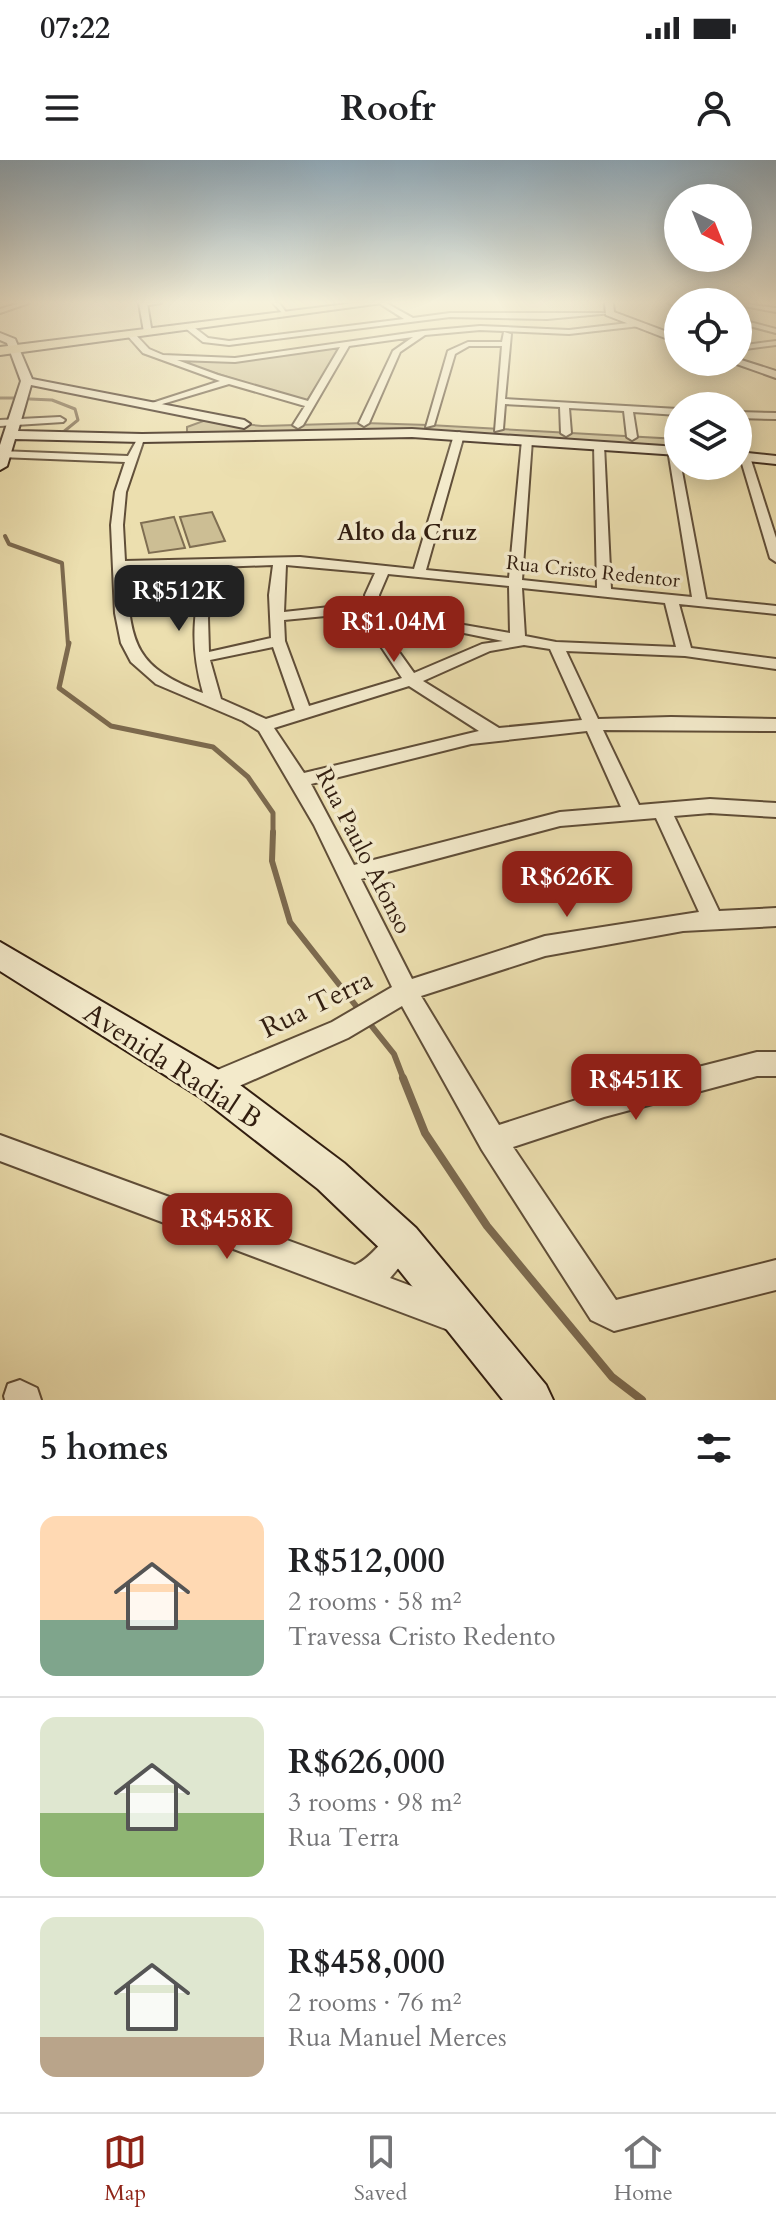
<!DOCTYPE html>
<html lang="en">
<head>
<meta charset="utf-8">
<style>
	body { margin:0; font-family:Cardo,serif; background:#f6f6f6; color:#202124; height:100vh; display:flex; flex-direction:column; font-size:30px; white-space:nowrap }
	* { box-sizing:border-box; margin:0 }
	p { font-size:26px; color:#757577 }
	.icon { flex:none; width:44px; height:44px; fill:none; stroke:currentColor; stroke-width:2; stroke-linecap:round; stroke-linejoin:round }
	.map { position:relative; height:1240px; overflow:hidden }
	.drawer { display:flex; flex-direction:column; background:#fff; flex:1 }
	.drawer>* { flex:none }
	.needle { width:52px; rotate:137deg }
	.buttons { position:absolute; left:664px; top:24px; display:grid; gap:16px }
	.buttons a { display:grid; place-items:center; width:88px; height:88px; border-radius:50%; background:#fff; box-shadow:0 4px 20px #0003; font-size:40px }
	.price { position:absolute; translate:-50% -68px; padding:0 18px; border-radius:16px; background:#8f2418; color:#fff; font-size:26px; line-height:52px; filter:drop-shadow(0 2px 4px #0008) }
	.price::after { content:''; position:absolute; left:50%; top:48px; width:24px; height:18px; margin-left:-12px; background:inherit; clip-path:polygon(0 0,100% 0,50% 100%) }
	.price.active { background:#222; color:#fff }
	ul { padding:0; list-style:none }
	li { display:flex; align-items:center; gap:24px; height:200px; padding:0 40px }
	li+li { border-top:2px solid #e0e0e0 }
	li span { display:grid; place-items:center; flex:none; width:224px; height:160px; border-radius:16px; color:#555 }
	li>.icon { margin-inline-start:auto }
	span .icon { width:96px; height:96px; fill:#fffc; stroke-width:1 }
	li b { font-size:34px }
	h2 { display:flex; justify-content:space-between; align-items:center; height:96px; padding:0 40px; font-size:34px }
	.status { display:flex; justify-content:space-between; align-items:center; height:56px; padding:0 40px; background:#fff; direction:ltr }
	.status svg { height:22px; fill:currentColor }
	header { display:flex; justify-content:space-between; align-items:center; height:104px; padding:0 40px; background:#fff; font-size:36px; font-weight:600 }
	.tab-bar { display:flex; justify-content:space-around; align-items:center; height:112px; border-top:2px solid #e0e0e0; background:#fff; font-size:22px; color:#757577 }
	.tab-bar a { display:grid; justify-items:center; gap:4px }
	.tab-bar .active { color:#8f2418 }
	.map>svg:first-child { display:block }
	.green { fill:#ccbe94; stroke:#7f6e52; stroke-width:2 }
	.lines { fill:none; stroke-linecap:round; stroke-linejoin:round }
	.stream-far4 { stroke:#7c6a4f; stroke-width:3 }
	.stream-far3 { stroke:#7c6a4f; stroke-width:4 }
	.stream-far2 { stroke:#7c6a4f; stroke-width:5 }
	.stream-far1 { stroke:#7c6a4f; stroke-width:6 }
	.stream { stroke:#7c6a4f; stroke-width:8 }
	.street-casing { stroke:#604e38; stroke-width:4 }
	.secondary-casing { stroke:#321e10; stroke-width:4 }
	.primary-casing { stroke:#321e10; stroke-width:4 }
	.street { fill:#f3eacb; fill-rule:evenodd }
	.secondary { fill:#f3eacb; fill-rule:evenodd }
	.primary { fill:#ecdfaf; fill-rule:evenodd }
	.labels { text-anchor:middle; stroke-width:7; stroke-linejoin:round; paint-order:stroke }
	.far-street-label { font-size:20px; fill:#321e10; stroke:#f3eacb }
	.far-quarter-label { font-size:24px; font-weight:bold; fill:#321e10; stroke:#f3eacb }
	.street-label { font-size:24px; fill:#321e10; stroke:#f3eacb }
	.near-street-label { font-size:28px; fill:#321e10; stroke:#f3eacb }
</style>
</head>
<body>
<div class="status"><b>07:22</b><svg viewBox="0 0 49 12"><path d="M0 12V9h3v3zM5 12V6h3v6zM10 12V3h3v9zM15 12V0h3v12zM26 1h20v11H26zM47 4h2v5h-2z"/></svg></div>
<header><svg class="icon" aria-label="menu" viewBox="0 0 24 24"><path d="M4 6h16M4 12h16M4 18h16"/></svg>Roofr<svg class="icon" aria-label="person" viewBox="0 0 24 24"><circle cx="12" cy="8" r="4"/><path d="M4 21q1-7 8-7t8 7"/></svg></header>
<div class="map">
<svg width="776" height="1240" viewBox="0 0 776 1240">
	<rect width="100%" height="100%" fill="#ecdfaf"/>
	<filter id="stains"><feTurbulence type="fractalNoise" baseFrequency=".0025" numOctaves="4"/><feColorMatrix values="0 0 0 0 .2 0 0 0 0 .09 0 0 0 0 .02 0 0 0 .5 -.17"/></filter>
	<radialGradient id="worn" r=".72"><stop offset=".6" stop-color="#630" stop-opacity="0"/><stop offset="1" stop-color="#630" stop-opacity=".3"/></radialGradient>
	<g class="green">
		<path d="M343 185 306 242 168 198C225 208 286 193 343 185Z"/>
		<polygon points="206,260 262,266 364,263 429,265 678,279 678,291 413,271 193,274 187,272 187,267"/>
		<polygon points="212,352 225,381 190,387 180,357"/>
		<polygon points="174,357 185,388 149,393 141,363"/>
	</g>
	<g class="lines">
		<g class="stream-far4">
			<polyline points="0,238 17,238"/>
			<polyline points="30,239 52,240 75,249 78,260 62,273"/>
		</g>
		<polyline class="stream-far3" points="5,376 9,384 62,403 68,485"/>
		<polyline class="stream-far2" points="69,483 59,528 111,566 213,587 248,617 273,653 273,674"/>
		<g class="stream-far1">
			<polyline points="273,672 272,701 290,762 360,851"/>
			<polyline points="366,859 394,894 404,920"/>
		</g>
		<polyline class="stream" points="403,918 425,973 487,1066 612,1217 642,1240"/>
		<defs>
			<g id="street">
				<polygon points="20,143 29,143 0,153 0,149"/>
				<polygon points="141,143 161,143 143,146"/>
				<polygon points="273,143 279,143 288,155 284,155"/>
				<polygon points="379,143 386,143 413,158 450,153 612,153 547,159 450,157 229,185 203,182 184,167 191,165 208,178 229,181 404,159"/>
				<polygon points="668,143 678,143 678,147"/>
				<polygon points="738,143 776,148 776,152 738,145"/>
				<polygon points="738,159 776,169 776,173 738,163"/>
				<path d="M637 162 640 166 569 174 480 170 425 175 400 192 369 263 364 266 359 263 393 191 413 177 349 186 303 265 298 268 293 265 305 246 229 224 149 248V244L220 221 143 193 126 174 133 172 149 189 163 195 235 198 423 171 480 166 569 170ZM340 187 308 241 218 215 177 200 235 202Z"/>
				<polygon points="504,172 511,174 505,239 678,249 678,255 633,252 637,277 632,280 627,277 624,251 569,248 571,273 566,276 561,273 560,247 505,244 503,269 495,271 502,186 469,186 455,194 434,265 426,267 448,191 468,182 502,182"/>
				<polygon points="776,181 776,185 738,190 738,186"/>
				<polygon points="738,252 776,253 776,259 738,258"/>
				<polygon points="60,257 65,260 63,262 0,266 0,260"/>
				<path d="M459 272 464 275 426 410 509 418 522 280 527 277 532 280 522 420 597 428 594 285 599 282 604 285 611 429 692 437 668 290 673 287 678 290V306H681L706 439 776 446V454L679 444 691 488 776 499V509L685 496 566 491 598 559 671 557 776 559V571L603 570 639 645 710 639 776 643V657L710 653 674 656 719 751 776 748V766L683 771 545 796 421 836 499 965 604 931 757 892H776V916H757L604 957 513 987 616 1140 776 1100V1130L614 1171 591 1160 482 990 402 846 348 878 212 938 203 934 199 925 203 916 332 862 392 827 314 665 259 571 243 561 156 524 131 502 121 483 115 453 111 365 115 332 125 302 0 297V291L128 296 139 276H145L126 332 123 365 125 401 300 397 414 409 454 275ZM273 405 269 435 271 478 209 492 208 458 217 407ZM286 405 375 413 365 435 366 443 284 452ZM204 407C193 455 190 486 203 533 129 505 132 480 125 409ZM388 414 509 426 510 473 464 465 382 458 379 435ZM522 428 665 443 676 487 556 482 525 476ZM367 452 380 485 402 518 309 546 285 481 284 460ZM386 467 464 473 503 481 482 484 414 513 394 485ZM524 485 550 489 582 560 499 568 423 521 490 491ZM273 487 295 550 266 559 221 539 210 500ZM409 526 479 571 304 613 274 568ZM587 571 621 647 560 652 354 705 311 624 471 584ZM656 658 699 752 545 776 412 819 361 719 560 666Z"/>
				<polygon points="745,294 750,297 776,378 776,402 770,398 740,297"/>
				<path d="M0 975 355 1105C374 1097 382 1076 402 1068L412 1072 416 1082 412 1092 390 1118 462 1145 466 1156 462 1167 451 1171 0 1001Z"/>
				<polygon points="20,1220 37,1228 41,1240 5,1240 4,1236 8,1224"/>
			</g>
			<g id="secondary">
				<polygon points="139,143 147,143 152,174 144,172"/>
				<polygon points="605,143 613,143 614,152 678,176 678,183 606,155"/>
				<polygon points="0,173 15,179 32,219 244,260 250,264 244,268 31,225 18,271 142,274 412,269 678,287 678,295 412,277 142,282 15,279 7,306 0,310 0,285 21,221 7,183 0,180"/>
				<polygon points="738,199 776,211 776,218 731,202 738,202"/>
				<polygon points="738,292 776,296 776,304 738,300"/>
				<polygon points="0,782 224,913 344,1003 416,1068 546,1225 553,1240 503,1240 388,1096 318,1029 200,937 0,811"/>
			</g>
			<polygon id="primary" points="355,143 382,143 0,195 0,187"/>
		</defs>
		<use href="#street" class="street-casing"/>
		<use href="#secondary" class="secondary-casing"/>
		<use href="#primary" class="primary-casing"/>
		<use href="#street" class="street"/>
		<use href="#secondary" class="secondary"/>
		<use href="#primary" class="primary"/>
	</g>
	<linearGradient id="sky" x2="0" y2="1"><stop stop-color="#90abbc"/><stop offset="0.45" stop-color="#f6f1db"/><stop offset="1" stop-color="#f6f1db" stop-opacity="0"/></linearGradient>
	<rect width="776" height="316" fill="url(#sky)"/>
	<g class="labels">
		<g class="far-street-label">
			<text transform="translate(593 411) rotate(6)" y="7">Rua Cristo Redentor</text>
		</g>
		<g class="far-quarter-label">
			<text x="407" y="380">Alto da Cruz</text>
		</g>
		<g class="street-label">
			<text transform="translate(364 691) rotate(63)" y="8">Rua Paulo Afonso</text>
		</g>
		<g class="near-street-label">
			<text transform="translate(316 843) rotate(-26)" y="10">Rua Terra</text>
			<text transform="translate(173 905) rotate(33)" y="10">Avenida Radial B</text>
		</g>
	</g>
	<rect width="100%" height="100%" filter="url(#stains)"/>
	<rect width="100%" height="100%" fill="url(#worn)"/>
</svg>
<div class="buttons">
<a><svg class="needle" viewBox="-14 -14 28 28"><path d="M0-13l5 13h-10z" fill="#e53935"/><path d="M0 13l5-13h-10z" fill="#757577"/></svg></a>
<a><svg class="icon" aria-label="locate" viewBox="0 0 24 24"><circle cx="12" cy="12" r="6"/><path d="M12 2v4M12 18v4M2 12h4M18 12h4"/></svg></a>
<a><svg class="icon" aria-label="layers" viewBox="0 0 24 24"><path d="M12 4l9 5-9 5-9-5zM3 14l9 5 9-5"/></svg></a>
</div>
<b class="price active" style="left:179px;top:473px">R$512K</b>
<b class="price" style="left:394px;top:504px">R$1.04M</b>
<b class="price" style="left:567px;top:759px">R$626K</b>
<b class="price" style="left:636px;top:962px">R$451K</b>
<b class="price" style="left:227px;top:1101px">R$458K</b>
</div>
<section class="drawer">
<h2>5 homes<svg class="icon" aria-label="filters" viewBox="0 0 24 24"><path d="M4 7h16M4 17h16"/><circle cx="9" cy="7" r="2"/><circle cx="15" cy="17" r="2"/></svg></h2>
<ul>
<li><span style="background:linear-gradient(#ffd9b3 65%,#7fa58c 0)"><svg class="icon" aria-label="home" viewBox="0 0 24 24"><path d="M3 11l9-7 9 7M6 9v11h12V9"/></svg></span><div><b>R$512,000</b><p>2 rooms · 58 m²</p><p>Travessa Cristo Redento</p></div></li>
<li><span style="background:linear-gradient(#dfe7d0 60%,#8fb573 0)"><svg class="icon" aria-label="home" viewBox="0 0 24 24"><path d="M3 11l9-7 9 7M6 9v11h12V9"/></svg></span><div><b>R$626,000</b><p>3 rooms · 98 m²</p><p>Rua Terra</p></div></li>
<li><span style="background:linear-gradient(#dfe7d0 75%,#b9a48a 0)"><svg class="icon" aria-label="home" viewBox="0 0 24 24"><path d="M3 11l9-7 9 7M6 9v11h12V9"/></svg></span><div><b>R$458,000</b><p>2 rooms · 76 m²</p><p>Rua Manuel Merces</p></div></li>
</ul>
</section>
<nav class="tab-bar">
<a class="active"><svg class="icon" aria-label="map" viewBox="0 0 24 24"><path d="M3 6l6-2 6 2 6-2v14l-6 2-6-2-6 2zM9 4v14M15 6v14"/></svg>Map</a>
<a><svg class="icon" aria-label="saved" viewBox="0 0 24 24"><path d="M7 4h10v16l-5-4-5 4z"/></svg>Saved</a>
<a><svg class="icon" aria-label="home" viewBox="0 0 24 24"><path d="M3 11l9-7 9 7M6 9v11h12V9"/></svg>Home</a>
</nav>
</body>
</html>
